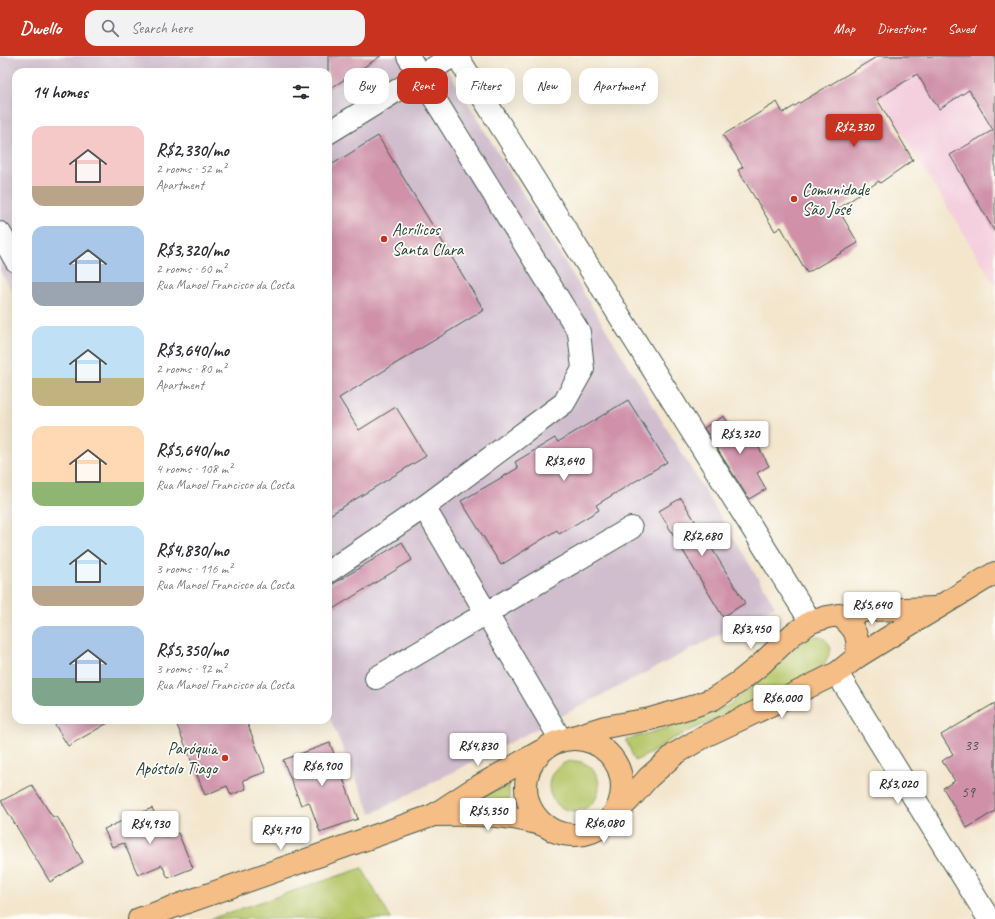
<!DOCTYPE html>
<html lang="en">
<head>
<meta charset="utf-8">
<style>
	body { margin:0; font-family:Caveat,sans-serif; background:#f2f2f3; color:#2b2b33; height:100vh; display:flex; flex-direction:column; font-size:15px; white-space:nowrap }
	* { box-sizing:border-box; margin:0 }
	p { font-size:13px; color:#7c7c81 }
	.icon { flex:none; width:22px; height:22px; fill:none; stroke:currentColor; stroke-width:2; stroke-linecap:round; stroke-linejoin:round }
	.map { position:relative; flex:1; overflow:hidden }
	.sheet { position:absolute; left:12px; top:12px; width:320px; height:656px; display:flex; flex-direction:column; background:#fff; border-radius:12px; box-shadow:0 4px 16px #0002 }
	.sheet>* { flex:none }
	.guide { position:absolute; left:344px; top:12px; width:380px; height:36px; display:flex; gap:8px }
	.price { position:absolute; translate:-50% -34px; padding:0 9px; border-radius:4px; background:#fff; color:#222; font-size:13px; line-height:26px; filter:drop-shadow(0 1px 2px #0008) }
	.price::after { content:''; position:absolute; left:50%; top:24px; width:12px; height:9px; margin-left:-6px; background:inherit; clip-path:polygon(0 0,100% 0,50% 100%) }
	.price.current { background:#c8321e; color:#fff }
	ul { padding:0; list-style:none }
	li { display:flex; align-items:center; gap:12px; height:100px; padding:0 20px }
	li span { display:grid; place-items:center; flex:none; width:112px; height:80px; border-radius:12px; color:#555 }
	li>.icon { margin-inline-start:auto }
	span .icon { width:48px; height:48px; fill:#fffc; stroke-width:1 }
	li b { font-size:17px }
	h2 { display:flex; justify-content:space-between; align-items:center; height:48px; padding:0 20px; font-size:17px }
	.tag { padding:0 14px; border-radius:12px; background:#fff; box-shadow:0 4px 16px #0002; font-size:14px; line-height:36px }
	.tag.current { background:#c8321e; color:#fff }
	header { display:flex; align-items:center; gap:24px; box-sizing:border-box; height:56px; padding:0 20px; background:#c8321e; color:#fff }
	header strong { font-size:19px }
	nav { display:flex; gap:22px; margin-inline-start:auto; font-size:14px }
	.search { width:280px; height:36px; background:#f2f2f3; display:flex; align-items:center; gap:10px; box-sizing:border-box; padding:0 14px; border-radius:12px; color:#7c7c81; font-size:15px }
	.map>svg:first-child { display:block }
	.built { fill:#f4cfde }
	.industrial { fill:#d0bdce }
	.green { fill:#b7c76a; stroke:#6b824f }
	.building { fill:#cf90a8 }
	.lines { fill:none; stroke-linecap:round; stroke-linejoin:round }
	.minor-casing { stroke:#3f564b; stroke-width:24 }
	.major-casing { stroke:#3f564b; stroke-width:24 }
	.minor { stroke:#fff; stroke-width:22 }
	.major { stroke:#f6be87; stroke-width:22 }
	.poi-dot { fill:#c8321e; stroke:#fdfcf7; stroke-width:1.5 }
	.labels { text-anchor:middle; stroke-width:3.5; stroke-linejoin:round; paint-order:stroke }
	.number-label { font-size:15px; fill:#4b5251 }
	.poi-label { font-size:17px; fill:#1f3d34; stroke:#fdfcf7; text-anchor:start }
</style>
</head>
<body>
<header>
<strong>Dwello</strong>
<div class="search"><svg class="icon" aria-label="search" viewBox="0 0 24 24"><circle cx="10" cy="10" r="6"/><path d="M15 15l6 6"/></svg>Search here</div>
<nav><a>Map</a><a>Directions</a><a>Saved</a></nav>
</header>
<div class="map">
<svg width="995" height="863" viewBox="0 0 995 863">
	<rect width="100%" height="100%" fill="#fdfcf7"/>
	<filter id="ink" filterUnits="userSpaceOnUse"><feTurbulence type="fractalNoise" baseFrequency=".025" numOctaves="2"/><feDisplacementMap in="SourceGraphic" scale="8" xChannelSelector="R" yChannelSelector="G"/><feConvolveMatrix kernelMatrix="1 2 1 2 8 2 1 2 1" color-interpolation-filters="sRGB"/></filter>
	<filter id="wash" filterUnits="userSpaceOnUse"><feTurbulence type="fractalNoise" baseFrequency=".012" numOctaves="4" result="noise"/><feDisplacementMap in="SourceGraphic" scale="16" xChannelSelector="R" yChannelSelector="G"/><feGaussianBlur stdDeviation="0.9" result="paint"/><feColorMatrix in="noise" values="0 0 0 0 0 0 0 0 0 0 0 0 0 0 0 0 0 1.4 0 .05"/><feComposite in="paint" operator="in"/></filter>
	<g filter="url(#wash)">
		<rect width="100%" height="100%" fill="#f3e6cd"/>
		<polygon class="built" points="855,0 995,0 995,229"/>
		<polygon class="industrial" points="0,0 439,0 775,550 371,758 328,658 328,16 16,16 16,241 0,215"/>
		<g class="green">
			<path d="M812 580C823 580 828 584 831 593L826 606 821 611 790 629 672 683 655 695 635 705 626 684 709 659 729 649 766 619 796 591Z"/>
			<circle cx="574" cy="730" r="25"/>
			<polygon points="509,729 509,746 463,749"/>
			<polygon points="362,812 391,863 210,863"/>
		</g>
		<g id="blocks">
			<g class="building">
				<polygon points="328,0 381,0 328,34"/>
				<polygon points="878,0 995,0 995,176 950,99 993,74 969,34 939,53 917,18 877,43 913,104 880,127 879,125 838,153 858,187 807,217 781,171 775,175 738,114 743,111 723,79 777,46 783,57"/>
				<polygon points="378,80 484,254 339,342 359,374 396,351 426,400 328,460 328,111"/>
				<polygon points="628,344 667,406 596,449 599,454 559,478 557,474 501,509 461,445 518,412 515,406 555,382 558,386"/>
				<polygon points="724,360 733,376 746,368 769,410 757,417 766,433 749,443 704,372"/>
				<polygon points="681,442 745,547 723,561 659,455"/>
				<polygon points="402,486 412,504 328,556 328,531"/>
				<polygon points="995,647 995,755 967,772 943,732 955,725 942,705 953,698 941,679"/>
				<polygon points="52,664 113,664 68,690"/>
				<polygon points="175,664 246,664 266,716 243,724 246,733 231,739 227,730 205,739"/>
				<polygon points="330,687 358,763 320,776 309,746 301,749 283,704"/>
				<polygon points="32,729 52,760 58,762 83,806 50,826 1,745"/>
				<polygon points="152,752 166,781 178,777 193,812 168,822 162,809 138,819 124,787 112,791 104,773"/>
			</g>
		</g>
	</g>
	<g filter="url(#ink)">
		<use href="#blocks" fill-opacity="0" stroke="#3f564b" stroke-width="1"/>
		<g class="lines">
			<defs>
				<g id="minor">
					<polyline points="457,0 811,566"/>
					<polyline points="328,77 453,0"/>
					<polyline points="0,177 16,205"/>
					<polyline points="424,451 561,684"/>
					<polyline points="328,516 424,451 564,347 583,313 579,276 408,0"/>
					<polyline points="837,617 989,863"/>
					<polyline points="376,622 631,472"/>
				</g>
				<g id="major">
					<path d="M839 559C856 573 859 579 857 601"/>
					<polyline points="570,682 605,671 650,663 691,651 713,643 739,626 760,609 793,578 811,566 827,561 871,554 936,552"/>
					<circle cx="574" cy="731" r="48"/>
					<polyline points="615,758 629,744 648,722 675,698 705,680 796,637 837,617 857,601 899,575 995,517"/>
					<path d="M434 759C472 758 510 758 546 770"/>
					<polyline points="139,863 434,759 472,734 541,695"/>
				</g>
			</defs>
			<use href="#minor" class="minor-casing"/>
			<use href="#major" class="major-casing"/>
			<use href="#minor" class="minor"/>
			<use href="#major" class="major"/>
		</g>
	</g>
	<g class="poi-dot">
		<circle cx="794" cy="143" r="4"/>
		<circle cx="384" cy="183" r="4"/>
		<circle cx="225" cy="702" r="4"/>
	</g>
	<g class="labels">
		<g class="number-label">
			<text x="971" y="694">33</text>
			<text x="968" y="741">59</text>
		</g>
		<g class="poi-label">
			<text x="802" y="139">Comunidade<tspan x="802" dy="20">São José</tspan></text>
			<text x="392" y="179">Acrílicos<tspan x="392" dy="20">Santa Clara</tspan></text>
			<text x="217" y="698" text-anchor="end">Paróquia<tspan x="217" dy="20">Apóstolo Tiago</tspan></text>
		</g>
	</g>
</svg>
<b class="price current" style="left:854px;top:92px">R$2,330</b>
<b class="price" style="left:740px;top:399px">R$3,320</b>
<b class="price" style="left:564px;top:426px">R$3,640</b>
<b class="price" style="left:702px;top:501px">R$2,680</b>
<b class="price" style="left:872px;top:570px">R$5,640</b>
<b class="price" style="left:751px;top:594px">R$3,450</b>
<b class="price" style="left:782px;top:663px">R$6,000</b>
<b class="price" style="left:478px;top:711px">R$4,830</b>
<b class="price" style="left:322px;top:731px">R$6,900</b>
<b class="price" style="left:898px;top:749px">R$3,020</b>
<b class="price" style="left:488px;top:776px">R$5,350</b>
<b class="price" style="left:604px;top:788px">R$6,080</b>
<b class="price" style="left:150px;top:789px">R$4,930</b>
<b class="price" style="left:281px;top:795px">R$4,710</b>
<div class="guide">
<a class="tag">Buy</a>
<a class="tag current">Rent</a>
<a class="tag">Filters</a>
<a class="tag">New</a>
<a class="tag">Apartment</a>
</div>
<section class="sheet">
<h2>14 homes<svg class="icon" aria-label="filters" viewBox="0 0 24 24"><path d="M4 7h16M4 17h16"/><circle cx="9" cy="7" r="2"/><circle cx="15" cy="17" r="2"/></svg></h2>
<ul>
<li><span style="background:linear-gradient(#f6c9c9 75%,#b9a48a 0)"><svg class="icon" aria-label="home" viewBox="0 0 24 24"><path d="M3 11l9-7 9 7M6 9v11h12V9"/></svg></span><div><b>R$2,330/mo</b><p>2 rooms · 52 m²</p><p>Apartment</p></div></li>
<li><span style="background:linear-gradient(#a9c7e8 70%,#9aa5b1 0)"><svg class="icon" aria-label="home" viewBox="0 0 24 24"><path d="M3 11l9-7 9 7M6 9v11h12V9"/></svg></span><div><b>R$3,320/mo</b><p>2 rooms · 60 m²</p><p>Rua Manoel Francisco da Costa</p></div></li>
<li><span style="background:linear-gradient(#bfe0f5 65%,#c2b280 0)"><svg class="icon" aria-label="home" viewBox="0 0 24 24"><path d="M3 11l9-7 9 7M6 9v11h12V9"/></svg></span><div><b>R$3,640/mo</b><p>2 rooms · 80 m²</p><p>Apartment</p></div></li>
<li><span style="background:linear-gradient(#ffd9b3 70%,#8fb573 0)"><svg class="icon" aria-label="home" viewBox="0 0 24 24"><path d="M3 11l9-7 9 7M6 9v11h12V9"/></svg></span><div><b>R$5,640/mo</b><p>4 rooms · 108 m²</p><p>Rua Manoel Francisco da Costa</p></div></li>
<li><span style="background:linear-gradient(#bfe0f5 75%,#b9a48a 0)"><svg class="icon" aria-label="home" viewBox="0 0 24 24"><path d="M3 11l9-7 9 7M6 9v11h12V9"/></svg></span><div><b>R$4,830/mo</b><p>3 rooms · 116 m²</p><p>Rua Manoel Francisco da Costa</p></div></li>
<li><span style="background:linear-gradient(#a9c7e8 65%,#7fa58c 0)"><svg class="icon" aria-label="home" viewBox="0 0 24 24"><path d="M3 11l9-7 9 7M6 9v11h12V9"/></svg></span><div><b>R$5,350/mo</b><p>3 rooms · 92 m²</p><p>Rua Manoel Francisco da Costa</p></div></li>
</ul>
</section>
</div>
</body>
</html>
